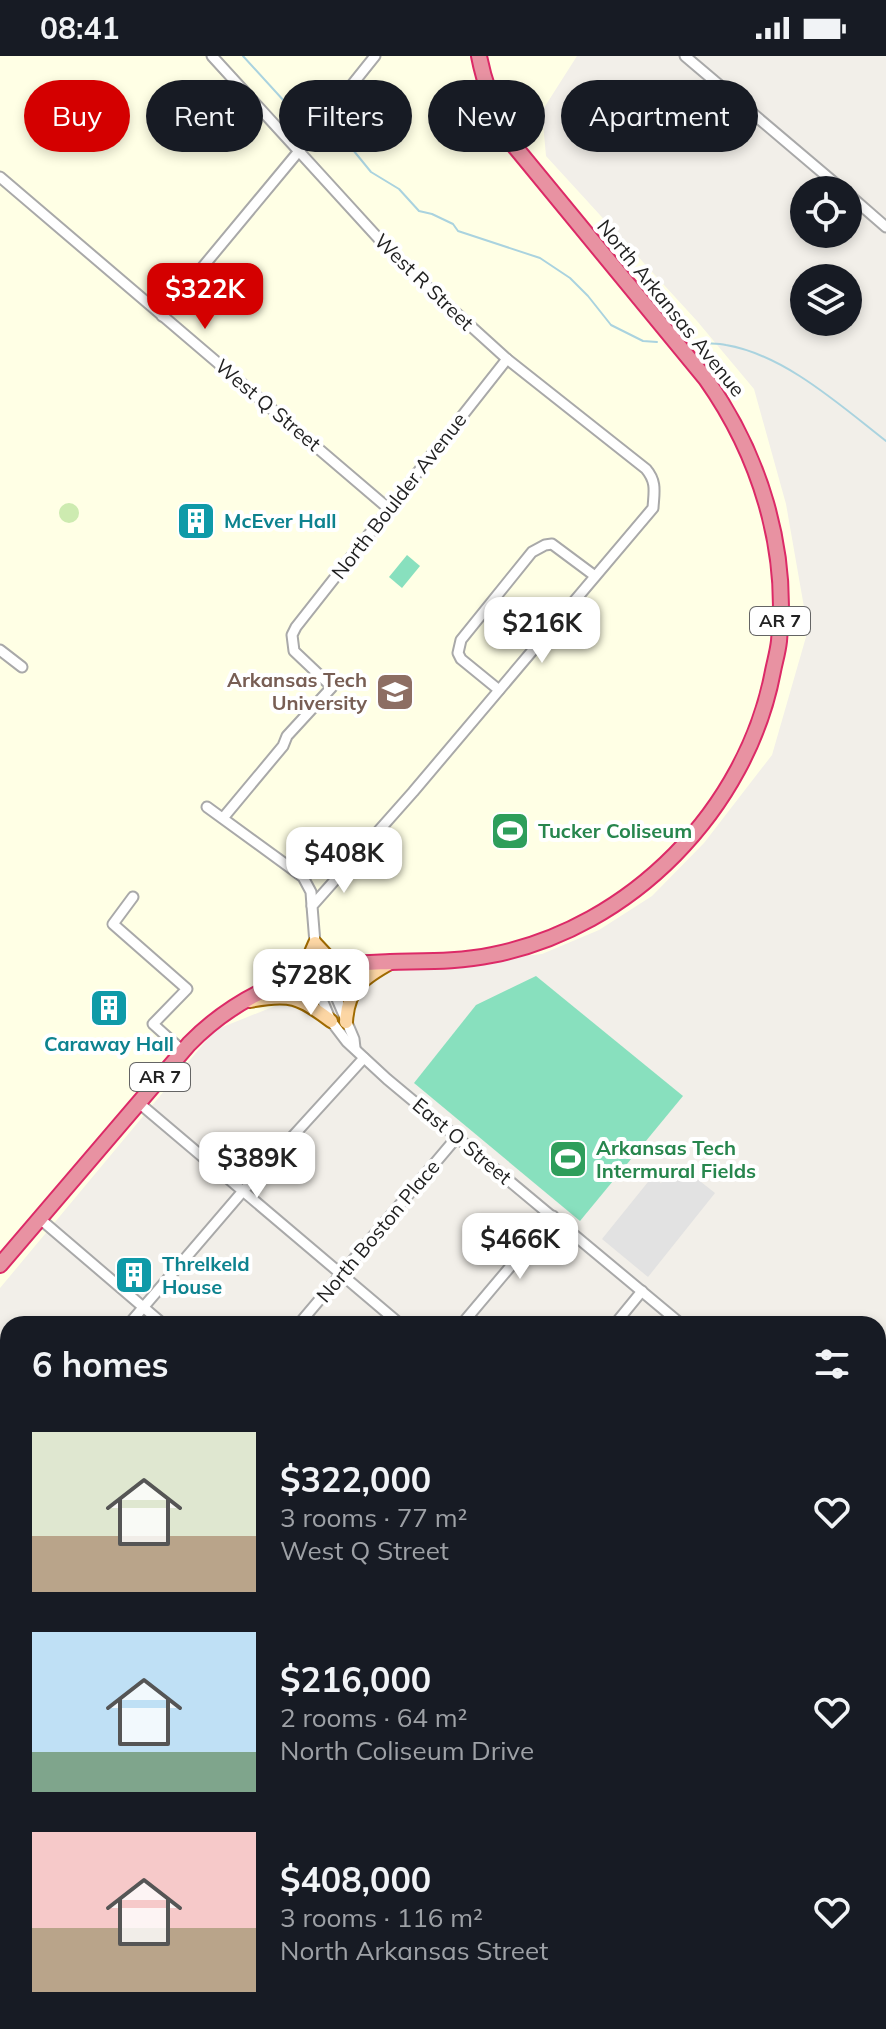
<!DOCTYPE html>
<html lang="en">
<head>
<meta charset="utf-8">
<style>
	body { margin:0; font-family:Mulish,sans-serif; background:#20242c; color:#f1f3f6; height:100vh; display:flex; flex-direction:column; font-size:30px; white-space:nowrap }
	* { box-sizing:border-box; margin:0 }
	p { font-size:26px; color:#9ea1a6 }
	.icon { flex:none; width:44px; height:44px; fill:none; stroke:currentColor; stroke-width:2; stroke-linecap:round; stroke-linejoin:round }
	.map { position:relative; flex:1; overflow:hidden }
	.panel { position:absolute; left:0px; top:1260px; width:886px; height:714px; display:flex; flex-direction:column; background:#171b24; border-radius:24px 24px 0 0; box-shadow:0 4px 12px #0003 }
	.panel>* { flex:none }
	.hud { position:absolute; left:24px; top:24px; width:838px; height:72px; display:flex; gap:16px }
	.tools { position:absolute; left:790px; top:120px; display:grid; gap:16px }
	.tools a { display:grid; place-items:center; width:72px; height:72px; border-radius:50%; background:#171b24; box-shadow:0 4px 12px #0003; font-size:40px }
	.price { position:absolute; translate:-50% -68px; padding:0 18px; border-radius:16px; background:#fff; color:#222; font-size:26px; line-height:52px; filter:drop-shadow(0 2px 4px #0008) }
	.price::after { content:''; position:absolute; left:50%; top:48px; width:24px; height:18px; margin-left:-12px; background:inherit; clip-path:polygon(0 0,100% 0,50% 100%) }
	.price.active { background:#d40000; color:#fff }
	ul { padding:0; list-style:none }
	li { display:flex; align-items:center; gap:24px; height:200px; padding:0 32px }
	li span { display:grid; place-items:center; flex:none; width:224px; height:160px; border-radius:0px; color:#555 }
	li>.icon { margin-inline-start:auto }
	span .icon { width:96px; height:96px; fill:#fffc; stroke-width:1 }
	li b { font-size:34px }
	h2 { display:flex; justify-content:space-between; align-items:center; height:96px; padding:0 32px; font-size:34px }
	.pill { padding:0 28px; border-radius:36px; background:#171b24; box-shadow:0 4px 12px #0003; font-size:28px; line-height:72px }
	.pill.active { background:#d40000; color:#fff }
	.status { display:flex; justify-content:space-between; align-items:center; height:56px; padding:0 40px; background:#171b24; direction:ltr }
	.status svg { height:22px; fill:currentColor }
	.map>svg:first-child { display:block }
	.education { fill:#ffffe5 }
	.grass { fill:#cdebb0 }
	.pitch { fill:#88e0be }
	.parking { fill:#e2e2e2 }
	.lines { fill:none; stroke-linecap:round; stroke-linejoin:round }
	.stream { stroke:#aad3df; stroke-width:2 }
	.minor-casing { stroke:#a9a9a9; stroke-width:13 }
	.major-casing { stroke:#a06b00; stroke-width:16 }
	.highway-casing { stroke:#dc2a67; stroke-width:18 }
	.minor { stroke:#fff; stroke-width:9 }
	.major { stroke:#fcd6a4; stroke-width:12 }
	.highway { stroke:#e892a2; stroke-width:14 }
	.labels { text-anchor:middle; stroke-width:8; stroke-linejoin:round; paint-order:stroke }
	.shield { fill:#fff; stroke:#646464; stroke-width:2 }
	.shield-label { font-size:18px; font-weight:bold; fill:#222 }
	.street-label { font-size:20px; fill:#222; stroke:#fff }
	.culture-label { font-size:20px; font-weight:bold; fill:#0d838f; stroke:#fff; text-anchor:start }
	.education-label { font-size:20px; font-weight:bold; fill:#785e54; stroke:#fff; text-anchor:end }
	.leisure-label { font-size:20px; font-weight:bold; fill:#27864d; stroke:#fff; text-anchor:start }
</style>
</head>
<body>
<div class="status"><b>08:41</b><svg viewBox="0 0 49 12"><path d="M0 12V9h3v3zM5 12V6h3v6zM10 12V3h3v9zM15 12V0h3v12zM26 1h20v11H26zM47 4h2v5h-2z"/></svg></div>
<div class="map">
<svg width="886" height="1973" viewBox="0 0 886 1973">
	<rect width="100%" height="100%" fill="#f2efe9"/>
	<polygon class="education" points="0,0 577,0 542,55 546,100 697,265 754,333 786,448 808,574 772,699 704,787 652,840 599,874 542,898 403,913 345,922 215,974 0,1232"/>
	<circle class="grass" cx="69" cy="457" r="10"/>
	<g class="pitch">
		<polygon points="407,499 420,510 402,532 389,521"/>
		<polygon points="536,920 683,1040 580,1165 414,1027 476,949"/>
	</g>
	<polygon class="parking" points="677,1107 715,1137 648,1221 602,1183 652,1121 661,1127"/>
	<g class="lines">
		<g class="stream">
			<polyline points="243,0 295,57"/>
			<polyline points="322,78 349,89 371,116 399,133 419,155 432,158 453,168 458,175 540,202 570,222 588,240 611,269 643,285 657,286"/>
			<path d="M701 287C710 288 718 287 726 289 785 299 841 350 886 385"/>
		</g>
		<defs>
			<g id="minor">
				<path d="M212 0 400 206 507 303 646 413C657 426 654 436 653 452L413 736 312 850 315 887 320 913 315 927 331 965 347 986 387 1023 681 1268"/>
				<polyline points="685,0 843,134"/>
				<polyline points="0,121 389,453"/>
				<polyline points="848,138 886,171"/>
				<polyline points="162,260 299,95 375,0"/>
				<polyline points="0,594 22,611"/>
				<polyline points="499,634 461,603 458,597 461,584 532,496 545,489 552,488 595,520"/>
				<polyline points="207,751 303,821 311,836 312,850"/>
				<polyline points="223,762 283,690 287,680 332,631 294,595 292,579 296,571 507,303"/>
				<polyline points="133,841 113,868 187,933 153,968 183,995"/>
				<polyline points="320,913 329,924 354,983 355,992"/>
				<polyline points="139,1047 400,1268"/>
				<polyline points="39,1162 163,1268"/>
				<polyline points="129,1268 243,1135 364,1002"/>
				<polyline points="299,1268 457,1081"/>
				<polyline points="462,1268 553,1160"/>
				<polyline points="615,1268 642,1235"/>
				<polyline points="0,1334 8,1341"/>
				<polyline points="0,1417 8,1408"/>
				<polyline points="878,1437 886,1444"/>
				<polyline points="0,1562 8,1569"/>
				<polyline points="878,1613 886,1603"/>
				<polyline points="0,1617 8,1607"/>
				<polyline points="878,1681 886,1688"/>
				<polyline points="0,1761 8,1768"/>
				<polyline points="878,1814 886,1804"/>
				<polyline points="878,1855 886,1862"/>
				<polyline points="179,1966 187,1973"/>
				<polyline points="602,1966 610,1973"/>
				<polyline points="803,1966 811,1973"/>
				<polyline points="14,1973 20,1966"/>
				<polyline points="364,1973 370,1966"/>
				<polyline points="568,1973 574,1966"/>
				<polyline points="742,1973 748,1966"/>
			</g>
			<g id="major">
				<polyline points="294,921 306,908 315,887 328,901 342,910"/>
				<path d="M250 945C290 937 299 941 331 965"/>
				<path d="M346 966C348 932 363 922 392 906"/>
			</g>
			<path id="highway" d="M0 1209 189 988C225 951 268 928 318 914 340 907 367 907 390 906 424 905 458 906 492 899 631 872 747 753 773 615 775 605 778 595 779 585 789 492 759 398 706 323L511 86C496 58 485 31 479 0"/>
		</defs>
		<use href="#minor" class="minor-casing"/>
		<use href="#major" class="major-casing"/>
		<use href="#highway" class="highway-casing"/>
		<use href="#minor" class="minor"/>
		<use href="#major" class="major"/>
		<use href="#highway" class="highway"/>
	</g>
	<defs>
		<symbol id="building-square" viewBox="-11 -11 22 22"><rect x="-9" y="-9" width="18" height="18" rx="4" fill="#0f9aa8" stroke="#fff"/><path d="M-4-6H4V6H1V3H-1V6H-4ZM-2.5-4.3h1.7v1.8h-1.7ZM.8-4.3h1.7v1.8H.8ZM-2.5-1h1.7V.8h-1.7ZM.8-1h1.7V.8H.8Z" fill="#fff"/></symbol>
		<symbol id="university-square" viewBox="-11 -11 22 22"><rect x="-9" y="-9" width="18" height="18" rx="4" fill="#8d6e63" stroke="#fff"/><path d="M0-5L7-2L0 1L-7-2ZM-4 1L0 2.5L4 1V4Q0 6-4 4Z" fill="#fff"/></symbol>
		<symbol id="stadium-square" viewBox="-11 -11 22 22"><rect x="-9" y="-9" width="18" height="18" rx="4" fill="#2e9e5b" stroke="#fff"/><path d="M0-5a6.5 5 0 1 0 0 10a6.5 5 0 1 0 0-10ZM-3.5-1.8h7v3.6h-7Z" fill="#fff"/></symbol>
	</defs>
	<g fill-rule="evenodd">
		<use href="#building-square" x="174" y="443" width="44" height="44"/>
		<use href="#university-square" x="373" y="614" width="44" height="44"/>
		<use href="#stadium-square" x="488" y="753" width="44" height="44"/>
		<use href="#building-square" x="87" y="930" width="44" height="44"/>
		<use href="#stadium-square" x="546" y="1081" width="44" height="44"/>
		<use href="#building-square" x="112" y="1197" width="44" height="44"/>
	</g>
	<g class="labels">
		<g class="shield">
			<rect x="750" y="551" width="60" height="28" rx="6"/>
			<rect x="130" y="1007" width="60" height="28" rx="6"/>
		</g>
		<g class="shield-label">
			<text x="780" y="571">AR 7</text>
			<text x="160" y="1027">AR 7</text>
		</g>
		<g class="street-label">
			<text transform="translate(424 226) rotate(44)" y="7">West R Street</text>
			<text transform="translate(671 252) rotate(51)" y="7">North Arkansas Avenue</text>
			<text transform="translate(268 349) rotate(40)" y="7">West Q Street</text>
			<text transform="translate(399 440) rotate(-52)" y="7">North Boulder Avenue</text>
			<text transform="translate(462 1085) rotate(40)" y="7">East O Street</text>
			<text transform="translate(378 1175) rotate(-50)" y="7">North Boston Place</text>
		</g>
		<g class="culture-label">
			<text x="224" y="472">McEver Hall</text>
			<text x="109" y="995" text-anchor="middle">Caraway Hall</text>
			<text x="162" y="1215">Threlkeld<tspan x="162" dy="23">House</tspan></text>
		</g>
		<g class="education-label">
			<text x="367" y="631">Arkansas Tech<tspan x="367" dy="23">University</tspan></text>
		</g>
		<g class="leisure-label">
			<text x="538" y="782">Tucker Coliseum</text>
			<text x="596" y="1099">Arkansas Tech<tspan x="596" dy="23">Intermural Fields</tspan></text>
		</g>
	</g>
</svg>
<div class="tools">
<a><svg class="icon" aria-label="locate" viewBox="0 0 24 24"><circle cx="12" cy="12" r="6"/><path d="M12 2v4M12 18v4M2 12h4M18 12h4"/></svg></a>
<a><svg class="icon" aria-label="layers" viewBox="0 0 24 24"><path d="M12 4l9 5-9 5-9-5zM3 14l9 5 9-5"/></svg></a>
</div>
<b class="price active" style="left:205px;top:275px">$322K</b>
<b class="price" style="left:542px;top:609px">$216K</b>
<b class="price" style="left:344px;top:839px">$408K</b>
<b class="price" style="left:311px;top:961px">$728K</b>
<b class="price" style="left:257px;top:1144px">$389K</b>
<b class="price" style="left:520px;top:1225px">$466K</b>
<div class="hud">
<a class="pill active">Buy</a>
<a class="pill">Rent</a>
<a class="pill">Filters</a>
<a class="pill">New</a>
<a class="pill">Apartment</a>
</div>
<section class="panel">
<h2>6 homes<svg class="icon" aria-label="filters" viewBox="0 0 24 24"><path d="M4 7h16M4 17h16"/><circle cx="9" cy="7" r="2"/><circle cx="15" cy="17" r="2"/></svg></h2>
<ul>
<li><span style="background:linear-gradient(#dfe7d0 65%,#b9a48a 0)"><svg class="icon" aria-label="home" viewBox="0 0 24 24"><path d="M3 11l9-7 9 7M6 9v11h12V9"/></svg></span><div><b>$322,000</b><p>3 rooms · 77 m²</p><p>West Q Street</p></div><svg class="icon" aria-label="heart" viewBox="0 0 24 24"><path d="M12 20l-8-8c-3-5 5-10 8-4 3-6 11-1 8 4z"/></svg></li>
<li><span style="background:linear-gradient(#bfe0f5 75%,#7fa58c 0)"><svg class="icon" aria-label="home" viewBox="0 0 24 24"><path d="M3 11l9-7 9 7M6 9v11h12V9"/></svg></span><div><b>$216,000</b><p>2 rooms · 64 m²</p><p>North Coliseum Drive</p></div><svg class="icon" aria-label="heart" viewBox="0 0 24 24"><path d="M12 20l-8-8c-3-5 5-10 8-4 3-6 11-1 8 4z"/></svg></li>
<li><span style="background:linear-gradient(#f6c9c9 60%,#b9a48a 0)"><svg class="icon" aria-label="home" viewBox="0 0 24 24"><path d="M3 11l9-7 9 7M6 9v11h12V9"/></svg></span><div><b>$408,000</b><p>3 rooms · 116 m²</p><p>North Arkansas Street</p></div><svg class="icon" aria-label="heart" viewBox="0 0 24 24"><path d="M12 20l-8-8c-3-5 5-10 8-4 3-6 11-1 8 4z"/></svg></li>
</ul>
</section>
</div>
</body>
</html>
